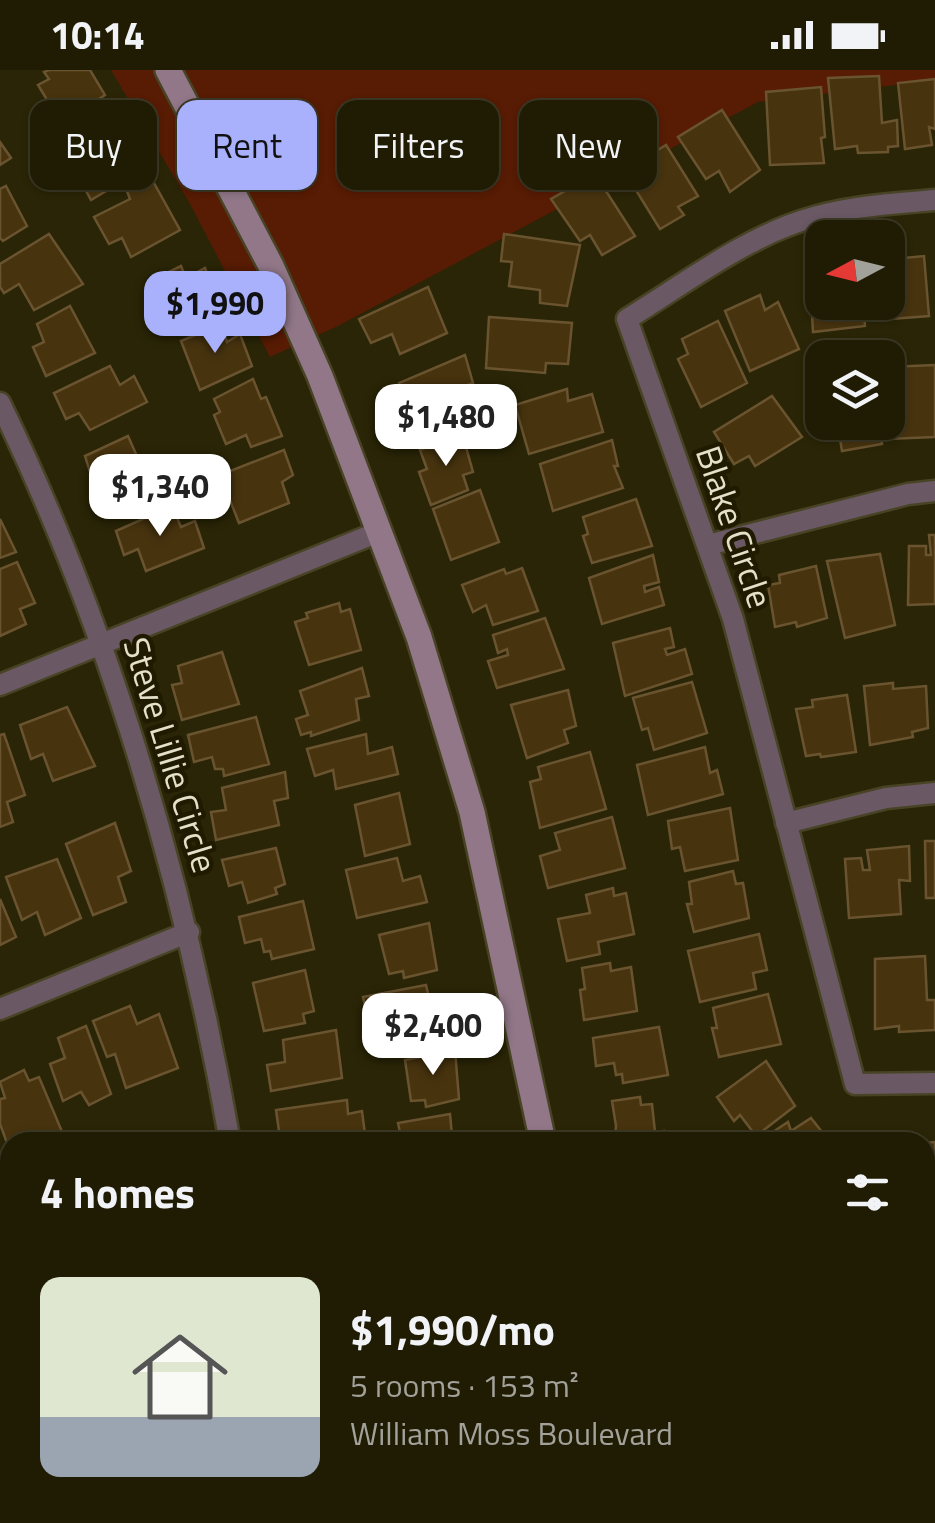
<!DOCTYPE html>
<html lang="en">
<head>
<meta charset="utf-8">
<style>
	body { margin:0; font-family:"Titillium Web",sans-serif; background:#28250e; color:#f1f3f6; height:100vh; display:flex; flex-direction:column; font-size:38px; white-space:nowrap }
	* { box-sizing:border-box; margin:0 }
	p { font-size:32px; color:#a2a19a }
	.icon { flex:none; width:55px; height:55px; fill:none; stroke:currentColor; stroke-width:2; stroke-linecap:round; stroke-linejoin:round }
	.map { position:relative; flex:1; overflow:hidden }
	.panel { position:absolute; left:0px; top:1062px; width:935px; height:392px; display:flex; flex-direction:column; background:#201c04; border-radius:30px 30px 0 0; box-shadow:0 2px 8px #0004,0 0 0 2px #3d3a26 }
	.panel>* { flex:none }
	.guide { position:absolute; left:30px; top:30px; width:875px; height:90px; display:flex; gap:20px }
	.needle { width:65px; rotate:263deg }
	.fabs { position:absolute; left:805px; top:150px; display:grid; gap:20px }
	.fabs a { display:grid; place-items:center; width:100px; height:100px; border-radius:20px; background:#201c04; box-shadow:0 2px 8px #0004,0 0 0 2px #3d3a26; font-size:50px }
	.price { position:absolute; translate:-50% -85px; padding:0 22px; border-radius:20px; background:#fff; color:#222; font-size:32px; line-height:65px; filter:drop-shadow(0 2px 5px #0008) }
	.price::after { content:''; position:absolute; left:50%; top:60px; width:30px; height:22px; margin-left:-15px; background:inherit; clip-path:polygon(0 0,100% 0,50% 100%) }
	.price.current { background:#a9b0fc; color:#111 }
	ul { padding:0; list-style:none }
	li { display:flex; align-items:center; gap:30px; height:250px; padding:0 40px }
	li+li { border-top:2px solid #3d3a26 }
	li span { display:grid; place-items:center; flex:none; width:280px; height:200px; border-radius:20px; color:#555 }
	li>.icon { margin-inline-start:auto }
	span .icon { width:120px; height:120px; fill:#fffc; stroke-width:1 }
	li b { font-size:42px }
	h2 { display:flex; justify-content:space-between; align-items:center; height:120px; padding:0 40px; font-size:42px }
	.tag { padding:0 35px; border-radius:20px; background:#201c04; box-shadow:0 2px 8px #0004,0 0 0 2px #3d3a26; font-size:35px; line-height:90px }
	.tag.current { background:#a9b0fc; color:#111 }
	.status { display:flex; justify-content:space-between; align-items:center; height:70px; padding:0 50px; background:#201c04; direction:ltr }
	.status svg { height:28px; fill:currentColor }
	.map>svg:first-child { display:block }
	.green { fill:#581b03 }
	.building { fill:#47330e; stroke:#6a5430; stroke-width:2.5 }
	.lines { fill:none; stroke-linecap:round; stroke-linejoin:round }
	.street-casing { stroke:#484325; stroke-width:25 }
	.secondary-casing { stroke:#484325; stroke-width:30 }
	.street { stroke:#6a5964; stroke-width:20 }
	.secondary { stroke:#917788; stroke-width:25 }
	.labels { text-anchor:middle; stroke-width:9; stroke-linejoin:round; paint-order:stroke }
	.street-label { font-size:35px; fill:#e4e0ca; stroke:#201b00 }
</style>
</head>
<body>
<div class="status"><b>10:14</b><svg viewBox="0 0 49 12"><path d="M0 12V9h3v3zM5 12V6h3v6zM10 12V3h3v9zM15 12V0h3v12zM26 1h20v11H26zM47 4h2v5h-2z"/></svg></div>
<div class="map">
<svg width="935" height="1453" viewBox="0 0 935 1453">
	<rect width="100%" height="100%" fill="#2a2506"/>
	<polygon class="green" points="111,0 935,0 935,10 758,32 338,256 270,287 190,134"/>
	<g class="building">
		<polygon points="49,0 90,0 105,25 61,53 38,15 49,9 44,2"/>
		<polygon points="879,6 882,53 897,50 898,76 888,77 888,82 858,83 857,76 835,79 828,8"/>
		<polygon points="935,9 935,59 929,57 932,75 905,79 898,13"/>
		<polygon points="821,17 825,67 821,68 824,93 770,95 766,22"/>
		<polygon points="722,40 760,100 730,122 719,101 706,109 678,67"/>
		<polygon points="103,57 113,75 128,68 141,93 117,106 121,112 91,130 77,104 61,113 46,89"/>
		<polygon points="0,72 11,88 0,95"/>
		<polygon points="666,75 698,126 678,137 684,145 660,159 624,101"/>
		<polygon points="149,104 180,160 131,187 122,168 109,174 94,147 130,129 125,116"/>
		<polygon points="595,104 635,166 602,185 590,165 580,171 551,129"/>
		<polygon points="6,116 27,156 3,171 0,168 0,119"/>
		<polygon points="49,164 83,214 34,240 19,214 4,223 0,217 0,194"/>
		<polygon points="504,164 580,175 567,236 540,233 540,220 509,216 512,192 501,191"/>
		<polygon points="888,182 898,182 900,197 905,197 903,188 924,186 929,246 878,250 876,232 888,232"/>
		<polygon points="819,190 822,190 822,232 863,232 865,256 813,262 810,210 820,208"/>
		<polygon points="181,196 186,208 205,198 213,218 206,222 211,233 169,253 150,211"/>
		<polygon points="428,217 447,263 400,284 392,264 371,273 359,249"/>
		<polygon points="760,225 765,240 778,232 799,279 750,301 725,241"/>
		<polygon points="70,236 95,283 46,306 33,277 44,272 37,254"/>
		<polygon points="489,247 572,253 568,294 546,293 545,303 486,298"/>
		<polygon points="718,251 747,313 701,337 678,289 688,284 682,269"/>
		<polygon points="222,254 227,272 240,264 252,296 200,320 181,271"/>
		<polygon points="465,285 473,313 457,319 466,341 407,363 397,337 409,332 399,313"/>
		<polygon points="935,295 935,367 888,369 888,297"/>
		<polygon points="110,296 120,315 134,306 147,332 90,360 79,343 66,349 54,323"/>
		<polygon points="253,309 261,329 266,327 282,366 251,377 246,365 226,374 214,345 220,342 214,329"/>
		<polygon points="822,313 822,352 878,352 882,374 842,381 838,357 822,361 816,314"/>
		<polygon points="567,319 568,331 592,324 603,362 529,384 515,335"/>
		<polygon points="772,326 802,367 755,396 749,386 734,394 714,362"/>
		<polygon points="462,363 473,402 463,405 468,420 431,435 419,402 427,399 420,380"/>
		<polygon points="128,366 144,402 134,408 136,418 100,434 85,386"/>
		<polygon points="612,370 618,396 614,396 623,418 553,441 540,394"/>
		<polygon points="284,380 293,405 282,412 289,433 239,453 220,405"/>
		<polygon points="480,420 499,472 451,490 433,439"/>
		<polygon points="636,429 652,476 592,493 583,466 588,464 583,447"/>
		<polygon points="172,436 181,457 195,451 204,478 146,501 138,479 124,485 116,461"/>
		<polygon points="0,449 16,482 0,488"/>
		<polygon points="929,465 935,465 935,534 908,535 909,476 926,476 926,485 931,485"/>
		<polygon points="880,484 895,555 845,568 827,491"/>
		<polygon points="653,485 659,512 644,516 645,522 659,517 664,535 602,554 589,508"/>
		<polygon points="17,492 35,533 20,539 26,554 0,566 0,499"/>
		<polygon points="816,496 827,548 797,557 796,552 775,557 768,515 780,513 779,505"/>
		<polygon points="522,498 538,541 493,555 486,535 473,542 462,515 504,499 506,504"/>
		<polygon points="339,533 341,542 350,539 361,580 309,595 295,552 308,548 306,543"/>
		<polygon points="545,548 564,599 497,618 488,591 508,585 507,579 498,583 493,565"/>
		<polygon points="670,558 674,577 665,579 667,585 685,579 692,604 625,626 613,573"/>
		<polygon points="222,582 239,634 182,650 172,615 182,613 178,596"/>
		<polygon points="362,598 369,626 356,629 359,650 311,666 311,662 301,665 296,649 308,645 300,621"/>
		<polygon points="692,612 707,663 654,680 648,658 642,660 633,628"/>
		<polygon points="893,613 893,619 926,616 928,658 912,662 913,667 870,675 864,616"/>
		<polygon points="568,620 576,656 564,660 568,673 527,688 511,635"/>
		<polygon points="847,625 856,682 821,687 820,684 806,686 796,639 813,637 812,630"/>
		<polygon points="67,637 95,696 53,711 43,684 31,689 20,655"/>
		<polygon points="256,647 269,694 224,706 223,699 215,699 212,687 194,692 188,665"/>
		<polygon points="4,664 25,725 7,732 13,752 0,757 0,665"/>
		<polygon points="366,664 368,684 392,677 398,704 336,719 333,700 315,706 307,679"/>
		<polygon points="705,677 710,703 717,700 723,724 648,745 637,695"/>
		<polygon points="590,682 606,739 540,758 530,712 541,709 538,697"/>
		<polygon points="285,702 288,728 274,731 279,755 216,770 211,742 226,740 222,718"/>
		<polygon points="399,723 410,774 365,786 355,735"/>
		<polygon points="730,738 738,790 685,801 680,777 672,779 668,751"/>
		<polygon points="612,747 625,798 548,818 540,786 560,780 555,763"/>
		<polygon points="115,753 131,801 118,807 126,832 93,845 66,774"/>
		<polygon points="925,771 935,771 935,828 926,828"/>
		<polygon points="909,776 910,811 899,810 901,844 849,848 845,789 861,788 863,800 870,800 867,780"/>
		<polygon points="276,778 285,814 275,818 277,824 248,833 242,812 229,816 222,790"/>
		<polygon points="397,788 403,811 420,806 427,832 357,848 346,800"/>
		<polygon points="57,789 81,848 45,865 37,842 22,850 6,807"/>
		<polygon points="733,801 736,814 743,813 749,848 694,862 687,834 692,834 689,812"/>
		<polygon points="613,818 614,826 626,823 634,864 598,872 600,884 567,891 558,849 590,843 586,825"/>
		<polygon points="0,829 16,867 0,875"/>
		<polygon points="303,831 314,879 272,889 270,881 264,882 261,869 245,873 239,847"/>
		<polygon points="429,853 437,900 404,908 403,901 389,904 379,865"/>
		<polygon points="759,864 767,900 753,903 756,919 700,932 688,881"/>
		<polygon points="925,886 927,930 935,930 935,960 899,962 899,956 875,959 875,889"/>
		<polygon points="610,893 611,901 631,897 637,941 584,950 580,920 585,919 582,898"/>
		<polygon points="305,900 314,941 303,944 305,953 264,961 253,913"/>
		<polygon points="426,915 431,936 447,931 451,963 388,972 382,951 369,954 363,927"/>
		<polygon points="768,924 781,974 719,987 712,958 717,958 713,938"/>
		<polygon points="130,936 137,954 159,944 178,998 126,1018 115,984 107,987 93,951"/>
		<polygon points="86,956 111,1024 89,1035 81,1022 63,1031 50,994 65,988 58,968"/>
		<polygon points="659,957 668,1005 623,1013 622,1004 616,1005 614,993 596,996 593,968"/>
		<polygon points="336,960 342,1008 271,1021 267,995 285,992 283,970"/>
		<polygon points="455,980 459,1029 426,1037 425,1030 411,1031 405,990"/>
		<polygon points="766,991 795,1036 756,1066 740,1045 734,1051 717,1027"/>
		<polygon points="24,1000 29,1011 39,1007 63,1064 45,1072 10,1072 10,1081 0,1054 0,1029 5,1028 0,1012"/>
		<polygon points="640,1027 641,1035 652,1034 655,1062 664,1061 664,1072 612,1072 611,1065 615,1065 616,1056 612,1031"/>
		<polygon points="347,1030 348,1044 362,1041 366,1072 296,1072 295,1065 280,1068 276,1040"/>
		<polygon points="450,1044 452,1065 470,1063 471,1072 402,1072 398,1053"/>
		<polygon points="811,1048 830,1072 758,1072 788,1052 791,1061"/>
		<polygon points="172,1064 174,1072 150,1072"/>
		<polygon points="935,1072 935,1133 927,1134 925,1073"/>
		<polygon points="10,1134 10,1164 0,1144 0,1138"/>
		<polygon points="0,1164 10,1185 10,1208 0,1214"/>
		<polygon points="935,1184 935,1252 927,1253 925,1185"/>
		<polygon points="7,1324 10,1328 10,1391 7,1393 0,1380 0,1328"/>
		<polygon points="933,1398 935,1398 935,1453 914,1453 913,1445 925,1445 925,1403 930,1403 931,1409 934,1409"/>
		<polygon points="60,1445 119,1445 123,1453 61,1453 57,1447"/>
		<polygon points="127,1445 164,1445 167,1450 131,1453"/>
		<polygon points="710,1445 711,1453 665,1453 664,1447"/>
		<polygon points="725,1445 779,1445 779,1453 726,1453"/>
		<rect x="786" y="1445" width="50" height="8"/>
		<rect x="856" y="1445" width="49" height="8"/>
	</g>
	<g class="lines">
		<defs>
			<g id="street">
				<path d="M935 130C891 134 846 136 804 150 743 169 681 216 627 249L733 549 855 1014 935 1013"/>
				<path d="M0 333C114 568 185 816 230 1072"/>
				<polyline points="708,475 908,424 935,421"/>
				<polyline points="0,615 381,461"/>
				<polyline points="786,753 886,728 935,723"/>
				<polyline points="0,939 189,862"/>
				<polyline points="0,1270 10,1265"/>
				<polyline points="925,1326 935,1326"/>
				<polyline points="344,1453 367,1445"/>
			</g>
			<g id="secondary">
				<polyline points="168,0 271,196 320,306 419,567 472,742 543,1072"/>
				<polyline points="593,1445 594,1453"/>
			</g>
		</defs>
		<use href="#street" class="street-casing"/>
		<use href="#secondary" class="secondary-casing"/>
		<use href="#street" class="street"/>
		<use href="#secondary" class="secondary"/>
	</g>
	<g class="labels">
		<g class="street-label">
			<text transform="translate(734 457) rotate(71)" y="12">Blake Circle</text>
			<text transform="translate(170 685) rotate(73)" y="12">Steve Lillie Circle</text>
		</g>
	</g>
</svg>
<div class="fabs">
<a><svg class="needle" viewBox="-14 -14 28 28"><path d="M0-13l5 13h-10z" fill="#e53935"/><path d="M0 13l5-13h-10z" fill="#a2a19a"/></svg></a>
<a><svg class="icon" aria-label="layers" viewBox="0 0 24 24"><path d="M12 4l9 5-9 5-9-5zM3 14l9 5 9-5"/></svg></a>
</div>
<b class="price current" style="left:215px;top:286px">$1,990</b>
<b class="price" style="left:446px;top:399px">$1,480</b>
<b class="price" style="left:160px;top:469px">$1,340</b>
<b class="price" style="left:433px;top:1008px">$2,400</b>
<div class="guide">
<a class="tag">Buy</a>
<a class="tag current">Rent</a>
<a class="tag">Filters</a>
<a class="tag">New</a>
</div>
<section class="panel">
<h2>4 homes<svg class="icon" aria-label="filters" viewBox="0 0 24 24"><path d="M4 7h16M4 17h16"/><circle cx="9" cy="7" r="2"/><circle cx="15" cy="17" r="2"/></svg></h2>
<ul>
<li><span style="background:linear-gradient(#dfe7d0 70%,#9aa5b1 0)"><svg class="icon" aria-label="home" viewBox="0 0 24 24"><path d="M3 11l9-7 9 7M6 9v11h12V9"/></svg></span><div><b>$1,990/mo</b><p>5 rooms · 153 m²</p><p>William Moss Boulevard</p></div></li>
</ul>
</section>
</div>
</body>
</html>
